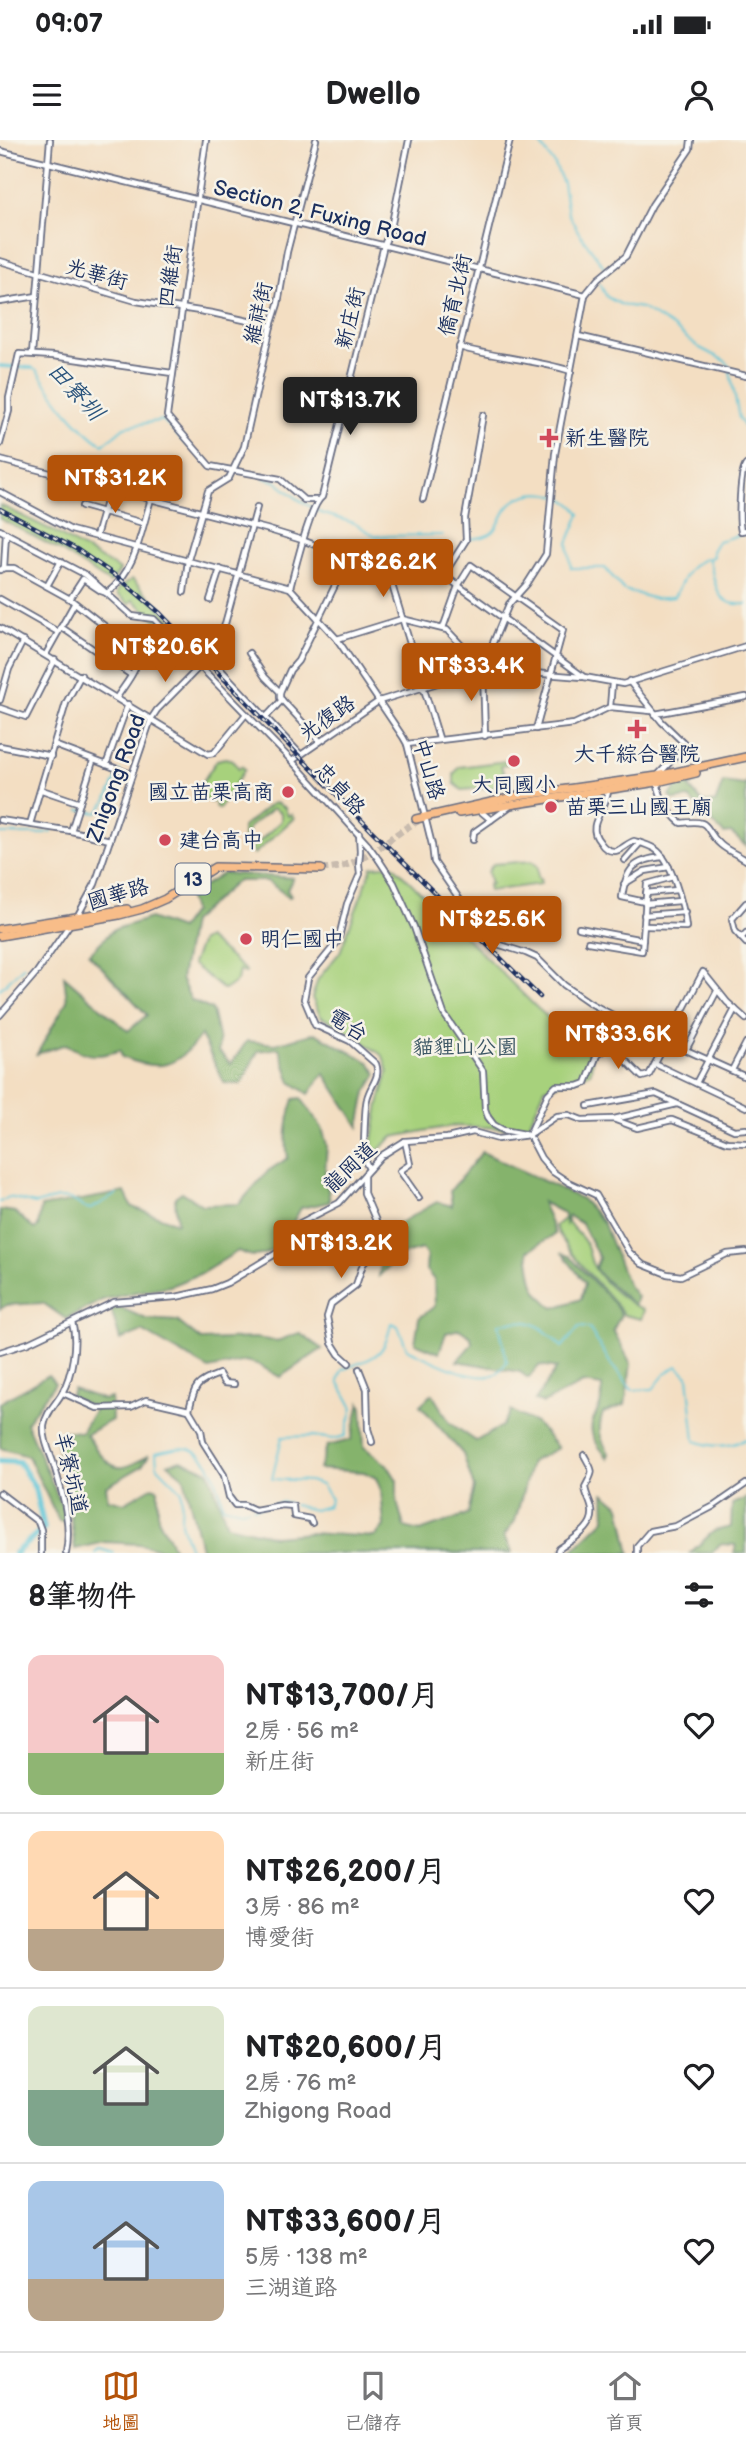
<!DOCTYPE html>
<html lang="zh-TW">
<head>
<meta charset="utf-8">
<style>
	body { margin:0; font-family:"Balsamiq Sans","LXGW WenKai TC",sans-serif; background:#f2f2f2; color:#202124; height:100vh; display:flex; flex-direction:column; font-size:26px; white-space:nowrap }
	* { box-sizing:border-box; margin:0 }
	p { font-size:23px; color:#757577 }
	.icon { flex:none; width:38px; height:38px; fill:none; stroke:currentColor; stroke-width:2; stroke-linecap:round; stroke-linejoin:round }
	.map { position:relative; height:1413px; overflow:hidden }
	.sheet { display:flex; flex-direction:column; background:#fff; flex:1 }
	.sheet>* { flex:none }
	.price { position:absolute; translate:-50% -60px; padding:0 16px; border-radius:7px; background:#b45309; color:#fff; font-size:23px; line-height:46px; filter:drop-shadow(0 2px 4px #0008) }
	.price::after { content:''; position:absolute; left:50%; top:42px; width:21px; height:16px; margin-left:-10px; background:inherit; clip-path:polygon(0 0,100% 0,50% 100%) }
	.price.on { background:#222; color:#fff }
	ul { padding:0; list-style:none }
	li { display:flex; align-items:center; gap:21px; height:175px; padding:0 28px }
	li+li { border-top:2px solid #e0e0e0 }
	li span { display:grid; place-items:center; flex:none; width:196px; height:140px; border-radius:14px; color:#555 }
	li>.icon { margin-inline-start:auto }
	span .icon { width:84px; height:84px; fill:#fffc; stroke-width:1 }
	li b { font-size:30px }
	h2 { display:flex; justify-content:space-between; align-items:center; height:84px; padding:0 28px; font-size:30px }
	.status { display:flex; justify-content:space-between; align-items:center; height:49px; padding:0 35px; background:#fff; direction:ltr }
	.status svg { height:19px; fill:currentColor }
	header { display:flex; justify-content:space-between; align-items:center; height:91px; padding:0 28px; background:#fff; font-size:32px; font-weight:700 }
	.menu { display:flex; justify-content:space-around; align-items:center; height:98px; border-top:2px solid #e0e0e0; background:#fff; font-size:19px; color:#757577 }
	.menu a { display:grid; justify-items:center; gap:4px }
	.menu .on { color:#b45309 }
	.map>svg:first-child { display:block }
	.green { fill:#a7d17c; stroke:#61806d; stroke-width:2; fill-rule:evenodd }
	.forest { fill:#85b36c; stroke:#507165; stroke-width:2 }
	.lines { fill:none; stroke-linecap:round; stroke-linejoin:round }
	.stream { stroke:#5bc4d7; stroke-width:2 }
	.canal { stroke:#5bc4d7; stroke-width:3.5 }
	.river { stroke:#5bc4d7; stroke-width:6 }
	.major-tunnel { stroke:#c8bbae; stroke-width:7; stroke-dasharray:7 3.5; stroke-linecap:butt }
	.minor-casing { stroke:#676c81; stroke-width:8 }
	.major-casing { stroke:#676c81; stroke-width:10 }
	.minor { stroke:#fff; stroke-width:4.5 }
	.major { stroke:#f8bd89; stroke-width:7 }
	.rail-casing { stroke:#1b2f5e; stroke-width:4.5 }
	.rail { stroke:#f7f3e8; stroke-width:2; stroke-dasharray:5; stroke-linecap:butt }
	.minor-bridge-casing { stroke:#676c81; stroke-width:8; stroke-linecap:butt }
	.minor-bridge { stroke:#fff; stroke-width:4.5 }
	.poi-dot { fill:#d1495b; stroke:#f7f3e8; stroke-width:2.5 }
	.labels { text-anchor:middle; stroke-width:5; stroke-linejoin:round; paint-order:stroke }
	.shield { fill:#f7f3e8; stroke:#5d6a87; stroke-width:2 }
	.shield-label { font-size:19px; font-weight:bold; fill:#1b2f5e }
	.street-label { font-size:21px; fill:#1b2f5e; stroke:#f7f3e8 }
	.poi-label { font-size:21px; fill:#1b2f5e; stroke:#f7f3e8; text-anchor:start }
	.park-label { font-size:21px; fill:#3e5866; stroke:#f7f3e8 }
	.water-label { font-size:23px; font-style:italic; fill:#2b547c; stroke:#f7f3e8 }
</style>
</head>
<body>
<div class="status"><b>09:07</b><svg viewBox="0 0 49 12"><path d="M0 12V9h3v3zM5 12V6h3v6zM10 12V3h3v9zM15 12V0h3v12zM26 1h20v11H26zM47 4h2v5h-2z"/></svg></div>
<header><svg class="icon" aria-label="menu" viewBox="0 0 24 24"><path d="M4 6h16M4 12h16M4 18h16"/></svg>Dwello<svg class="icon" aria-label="person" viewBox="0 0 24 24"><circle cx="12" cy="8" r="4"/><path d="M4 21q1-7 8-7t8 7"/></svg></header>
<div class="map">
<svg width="746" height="1413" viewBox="0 0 746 1413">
	<rect width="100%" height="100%" fill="#f7f3e8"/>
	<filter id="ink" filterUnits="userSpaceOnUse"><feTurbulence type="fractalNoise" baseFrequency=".0143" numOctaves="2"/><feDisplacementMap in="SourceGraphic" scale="14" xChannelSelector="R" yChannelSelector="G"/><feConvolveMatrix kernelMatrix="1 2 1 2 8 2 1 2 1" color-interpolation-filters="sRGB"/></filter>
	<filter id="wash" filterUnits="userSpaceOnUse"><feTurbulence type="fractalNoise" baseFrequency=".00686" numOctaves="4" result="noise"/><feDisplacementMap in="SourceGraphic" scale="28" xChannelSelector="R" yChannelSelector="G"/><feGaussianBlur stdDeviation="1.57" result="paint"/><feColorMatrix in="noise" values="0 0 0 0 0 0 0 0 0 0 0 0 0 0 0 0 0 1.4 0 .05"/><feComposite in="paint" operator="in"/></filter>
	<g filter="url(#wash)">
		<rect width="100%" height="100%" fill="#f3dec2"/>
		<g class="green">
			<polygon points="0,365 51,390 120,430 120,431 110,443 107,441 58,409 0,379"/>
			<polygon points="132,439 208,515 202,522 187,506 133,460 129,464 117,454 118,449"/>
			<polygon points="225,618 233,620 239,629 241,626 245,629 219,669 215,666 218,662 210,662 203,657 200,646 217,620"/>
			<polygon points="506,621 507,625 501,626 504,634 502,642 506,642 506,646 462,650 454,643 454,634 459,627"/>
			<path d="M276 663 285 668 288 676 291 674 294 678 254 714 251 710 253 707 243 698V687L271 664ZM273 668 281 673V681L259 702 250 700 247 695 248 688Z"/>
			<polygon points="532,721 538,727 538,738 540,739 541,744 489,751 488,745 491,744 488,732 493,724"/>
			<path d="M393 725 536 867 592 916 591 932C577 940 560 942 545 948L527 989 454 986 429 990 393 997 373 1015 372 1004 379 964 388 932 383 916 342 887 321 877 312 858 318 839 340 812 372 727Z"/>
			<polygon points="207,798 246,831 245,833 239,830 237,841 224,850 192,824 201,801"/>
			<path d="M566 1077C570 1089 581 1093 586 1104 589 1111 590 1119 593 1125 602 1143 626 1162 644 1170L641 1179 624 1175C602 1144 571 1121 555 1086Z"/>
		</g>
		<g class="forest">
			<polygon points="696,637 696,643 689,647 702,662 715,663 723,642 744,645 746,642 746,706 731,693 724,694 689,658 674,660 670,656 676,647 675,642"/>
			<path d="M224 733 293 738 287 750 291 756 289 757 267 741H237L191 782 181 839 191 860 212 870 219 901 218 911 231 924 247 901 275 904 315 893 369 922 377 934 366 952 359 987 324 933 309 954 291 942 279 908 258 911 241 944 224 943 201 895C177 928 159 932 122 917L120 910C98 918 86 917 66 904L37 914 67 861 64 836 128 891 147 875 89 814 113 790 150 778 180 789 193 771 188 756Z"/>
			<path d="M301 958 322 988 327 1005 325 1032 330 1062 301 1068C291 1085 279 1116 254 1116 249 1116 242 1112 238 1111L202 1133 170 1146 136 1152 102 1160 66 1179 43 1163 7 1165 0 1169V1070L15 1072 34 1089 38 1087 41 1067 125 1052 132 1067 177 1083 175 1057 182 1052 202 1065 239 1064 268 1031 288 1018C284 997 287 979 294 959Z"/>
			<path d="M482 1012 582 1059 603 1082 628 1145 637 1157 634 1165 601 1136 595 1128 599 1118 582 1084 569 1076 566 1084 563 1073 542 1062 555 1094 528 1111C532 1139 530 1150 554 1168L581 1159 585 1143 563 1114 569 1116 614 1163 621 1175 613 1190 631 1224 625 1265 603 1273C597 1290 600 1299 609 1313L608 1318C573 1278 605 1283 602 1246L583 1243 543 1263 535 1261 557 1228 540 1225 528 1238 520 1232 457 1221 472 1204 471 1197 459 1189 446 1193 439 1213 415 1203 419 1178 435 1166 434 1140 426 1130 427 1116 422 1109 400 1115 379 1136 386 1091 437 1062 452 1066 450 1051Z"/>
			<polygon points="121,1168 146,1179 177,1181 201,1200 255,1198 277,1201 299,1193 322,1209 280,1237 257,1224 245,1221 209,1229 142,1191 120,1200 111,1169"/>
			<polygon points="48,1235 55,1243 26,1283 62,1366 65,1383 59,1381 28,1316 0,1308 0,1263"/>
			<path d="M73 1249 104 1260 111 1258 112 1280 86 1294C93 1305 108 1330 123 1327 132 1326 142 1319 149 1315L142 1326 106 1347 108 1359 124 1363 152 1347 158 1349V1378L176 1413 139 1404 105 1402 75 1409 66 1342 55 1297 63 1291 81 1292 95 1269 70 1256Z"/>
			<polygon points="432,1254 450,1283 476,1301 502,1286 511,1271 536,1283 558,1308 531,1322 515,1381 504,1396 512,1413 202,1413 184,1337 168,1324 181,1320 209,1332 227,1385 274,1396 310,1393 375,1397 384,1386 381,1350 376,1338 364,1332 319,1329 327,1306 351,1300 360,1263 362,1267 364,1307 388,1326 397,1340 397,1361 404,1387 420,1391 468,1374 474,1347 463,1314 420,1265"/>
			<polygon points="604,1353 620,1366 630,1413 570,1413 605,1379"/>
			<polygon points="746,1358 746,1413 734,1413 736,1405 720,1404 712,1413 690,1413 714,1391 731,1387 732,1364"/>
		</g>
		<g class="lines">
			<g class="stream">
				<polyline points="537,0 554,23 563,43 568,73 579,93 605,128"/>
				<polyline points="599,143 607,157 622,165 642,168 674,188 698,207 725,221 729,226 739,278 746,290"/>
				<path d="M32 228 37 231C56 259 75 285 103 305L124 287 163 280 188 306"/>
				<polyline points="264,338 275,341 299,360 321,373 354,383 375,396 443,395"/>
				<path d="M468 399C477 398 487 398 494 391 500 384 502 374 508 367 526 345 567 351 580 374L568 403 571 428H605L624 450 655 459 674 457C685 439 685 425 708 418 717 440 712 468 746 464"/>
				<polyline points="709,418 713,417 712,411 718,401 746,393"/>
				<polyline points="80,670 98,673 106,662 120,631"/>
				<polyline points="0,694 39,694 52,691"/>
				<polyline points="0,849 24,826"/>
				<polyline points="0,1062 9,1057 35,1064 58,1058 71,1059 83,1067 91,1069 117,1054"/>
				<path d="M294 1365 314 1370 328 1366 331 1359 321 1345 309 1341 272 1339 282 1297 313 1296 333 1299 345 1296 353 1268 338 1241 342 1230C374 1216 384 1220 391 1183L398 1186 407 1209C428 1218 476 1245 496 1234 500 1231 504 1225 507 1222L499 1184C532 1177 539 1184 562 1207L579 1187 589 1188 611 1224 632 1250 653 1249 665 1234 677 1226 688 1237 695 1301C713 1308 729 1308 746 1299"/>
				<polyline points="253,1368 283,1362 289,1363"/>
				<polyline points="95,1413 100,1409 114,1413"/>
				<path d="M191 1413 181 1383 182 1351 157 1326 156 1313C166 1311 180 1306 190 1309 213 1318 218 1345 223 1366L241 1370 248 1369"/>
			</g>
			<polyline class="canal" points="0,226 32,228"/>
			<polyline class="river" points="0,1321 19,1322 35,1348 44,1388 15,1413"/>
		</g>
	</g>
	<g filter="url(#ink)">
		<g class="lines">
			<path class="major-tunnel" d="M321 729C365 728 382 700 418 681"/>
			<defs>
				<g id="minor">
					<polyline points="206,0 167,276 210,326 280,339 304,360 318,360"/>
					<polyline points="0,11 585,155"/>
					<polyline points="0,121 136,161 212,173 271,186"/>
					<polyline points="0,162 37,156"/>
					<polyline points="578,196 746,236"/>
					<path d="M459 207C496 218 534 219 571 231"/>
					<polyline points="32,214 50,0"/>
					<polyline points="0,304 9,271 9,258 19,214 53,216 172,233"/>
					<polyline points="0,320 266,389 302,400 381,430 445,436 584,537 623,544 746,506"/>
					<path d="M746 325C740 332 738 379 741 391L746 390"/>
					<polyline points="0,352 71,390 290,448 337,499 403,597 407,604 432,705 434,722 487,799 494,803 526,813 537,818 564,845 590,863 635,887 746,937"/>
					<polyline points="423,359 510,0"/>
					<polyline points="82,366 143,383"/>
					<polyline points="0,390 86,435 132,476 154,479 292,621 368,705"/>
					<polyline points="96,396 110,348"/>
					<polyline points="4,428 6,393"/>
					<path d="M0 430 4 428H14L70 459 134 509C145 523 125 544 117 557"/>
					<polyline points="388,432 439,598"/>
					<polyline points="443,436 466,400 465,378 483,275"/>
					<polyline points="47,446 61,421"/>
					<path d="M290 448C295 430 310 365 322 357L384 105 391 88 409 0"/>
					<polyline points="184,452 188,420 208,351 229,338 244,307 271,186 278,164 287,112 316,0"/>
					<polyline points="0,459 58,492"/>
					<path d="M70 459 83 439 101 451 107 453C136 431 141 391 151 359"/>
					<polyline points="210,460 220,429"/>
					<polyline points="61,487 131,535"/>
					<polyline points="0,488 208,614 214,613 246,574"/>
					<polyline points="443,488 458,446 471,425 563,490 536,589"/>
					<polyline points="337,499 402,479 447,490 483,528"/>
					<polyline points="249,513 265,537 280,552 280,558 320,601"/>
					<polyline points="46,514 74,464"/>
					<polyline points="139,517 163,512 175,500"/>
					<polyline points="209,517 301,615"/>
					<path d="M629 541 662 582 686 605 657 636C657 654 668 673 681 683 715 679 701 688 721 705 728 711 738 715 746 720"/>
					<polyline points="280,552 290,530 298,521 349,417"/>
					<polyline points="0,560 9,529 23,501"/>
					<polyline points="610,567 612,543"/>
					<polyline points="0,568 26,577 55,520"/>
					<polyline points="655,574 746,557"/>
					<polyline points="266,577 282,560"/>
					<polyline points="485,596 483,529 485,522 509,464 527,444 546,414 555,314 585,155 598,139 626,116 652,65 690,9 691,0"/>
					<polyline points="407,604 574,584 610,567 651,571"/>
					<polyline points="54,605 131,634"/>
					<polyline points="0,606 51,616"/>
					<polyline points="292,621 379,561 483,529 582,537"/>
					<polyline points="106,625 128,564"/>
					<polyline points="42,650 80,663"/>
					<path d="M608 650C608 669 584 684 600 702 603 707 608 711 614 711 621 711 627 703 634 701 641 703 649 705 655 709 672 720 684 768 686 787L644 786"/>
					<polyline points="478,669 491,680 509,667"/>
					<polyline points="0,680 71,691 110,700"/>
					<polyline points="30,684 66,563 81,535"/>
					<polyline points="71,691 93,621"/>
					<polyline points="359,693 360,711"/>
					<polyline points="473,700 474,692 491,680"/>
					<polyline points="379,720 394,743 414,787 444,874 483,931 485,969 488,977 494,985 503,990 525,994"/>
					<polyline points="625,720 640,703"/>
					<path d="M359 724 360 734 347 764 338 801 308 838 304 859 315 885 350 901 376 924C381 938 370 945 367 959 365 966 363 1012 365 1019 365 1023 368 1026 369 1029"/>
					<polyline points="624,744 645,731 669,727"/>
					<polyline points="646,753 677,750"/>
					<path d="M645 762 622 757C626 728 634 720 663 717"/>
					<polyline points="746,763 732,779 735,791 746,803"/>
					<polyline points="645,764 680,761"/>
					<polyline points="78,775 95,744 151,579 157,570 214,512 220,502 257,367"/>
					<polyline points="644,775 685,772"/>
					<polyline points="579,788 643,800"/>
					<polyline points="741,798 746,793"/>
					<polyline points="588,802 642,811 647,744 673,737"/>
					<polyline points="0,875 37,832 70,784"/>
					<polyline points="613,908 642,937 649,935 703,832 727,862 746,879"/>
					<polyline points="686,910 717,851"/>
					<polyline points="655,924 746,967"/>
					<polyline points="732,930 746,903"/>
					<polyline points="696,943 735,869"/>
					<polyline points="588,966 656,954 734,990 746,989"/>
					<polyline points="614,979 677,964"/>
					<polyline points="529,995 541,1018 553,1032 568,1042 596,1055 629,1112 642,1124 667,1134 681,1136 727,1114 746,1112"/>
					<polyline points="529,995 548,954 556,946 578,946 586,943 597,915 605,909 621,904 635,887"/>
					<polyline points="405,1001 410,1024 400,1031 419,1058"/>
					<polyline points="0,1212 28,1203 114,1162 176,1157 212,1149 227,1143 282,1110 300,1083 339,1063 381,1016 405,1001 447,998 473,992 498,999 529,995 557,976 569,975 582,980 613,979 637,988 672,980 727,1002 746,1003"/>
					<polyline points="349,1223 339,1214 332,1203 327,1177 331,1164 356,1145 363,1124 369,1118 376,1081 364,1053 364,1036"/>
					<polyline points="359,1229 367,1249 368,1289 372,1302"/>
					<path d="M234 1244 224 1243 219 1234C195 1243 195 1246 189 1270L201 1290 203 1302 224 1335 229 1357 235 1365H244L255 1370 282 1365 293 1366 294 1376 310 1379 312 1383"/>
					<polyline points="63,1253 97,1268 131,1267 146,1260 189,1270"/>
					<polyline points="0,1353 38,1382 41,1390 41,1413"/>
					<path d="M66 1413C72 1382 62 1352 53 1322 49 1311 43 1298 44 1286 46 1272 56 1264 62 1253 72 1235 78 1202 72 1183"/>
					<path d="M557 1413 559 1409C572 1399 595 1389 592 1370 591 1362 586 1356 585 1347 594 1330 594 1333 584 1315"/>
					<polyline points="637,1413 637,1406 650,1391 676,1386 714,1366 746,1344"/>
				</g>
				<g id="major">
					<polyline points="459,673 657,642 696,633"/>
					<polyline points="416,679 518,656 657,636 746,617"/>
					<polyline points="0,789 127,769"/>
					<polyline points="0,796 119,775 142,769 165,759 215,727 321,729"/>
				</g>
			</defs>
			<use href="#minor" class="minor-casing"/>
			<use href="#major" class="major-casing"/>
			<use href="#minor" class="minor"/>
			<use href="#major" class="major"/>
			<defs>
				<polyline id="rail" points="0,369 78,410 119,438 160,473 372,691 540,857"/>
			</defs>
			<use href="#rail" class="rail-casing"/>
			<use href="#rail" class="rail"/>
			<defs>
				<g id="minor-bridge">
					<polyline points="368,705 379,720"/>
					<polyline points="359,724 360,711"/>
				</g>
			</defs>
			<use href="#minor-bridge" class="minor-bridge-casing"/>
			<use href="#minor-bridge" class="minor-bridge"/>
		</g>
	</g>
	<g class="poi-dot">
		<path d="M545.5 287.5h7v7h7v7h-7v7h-7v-7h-7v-7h7z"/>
		<path d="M633.5 578.5h7v7h7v7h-7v7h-7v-7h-7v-7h7z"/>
		<circle cx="514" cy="621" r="7"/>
		<circle cx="288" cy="652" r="7"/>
		<circle cx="551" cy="667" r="7"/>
		<circle cx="165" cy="700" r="7"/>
		<circle cx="246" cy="799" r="7"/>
	</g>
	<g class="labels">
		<rect class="shield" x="175.5" y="723.5" width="35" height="31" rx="5"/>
		<g class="shield-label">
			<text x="193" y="746">13</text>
		</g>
		<g class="street-label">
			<text transform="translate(320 73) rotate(14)" y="7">Section 2, Fuxing Road</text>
			<text transform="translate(97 134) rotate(16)" y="7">光華街</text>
			<text transform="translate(170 136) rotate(-82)" y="7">四維街</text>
			<text transform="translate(455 155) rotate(-77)" y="7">僑育北街</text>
			<text transform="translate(258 173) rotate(-77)" y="7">維祥街</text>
			<text transform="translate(350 178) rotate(-76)" y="7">新庄街</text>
			<text transform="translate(327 578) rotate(-35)" y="7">光復路</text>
			<text transform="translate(429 629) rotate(74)" y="7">中山路</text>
			<text transform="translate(116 638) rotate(-70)" y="7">Zhigong Road</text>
			<text transform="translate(340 649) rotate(47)" y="7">忠貞路</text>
			<text transform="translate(118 754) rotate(-16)" y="7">國華路</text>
			<text transform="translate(348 885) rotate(32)" y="7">電台</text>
			<text transform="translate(350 1027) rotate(-44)" y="7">龍岡道</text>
			<text transform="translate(71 1333) rotate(77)" y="7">羊寮坑道</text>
		</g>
		<g class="poi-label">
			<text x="565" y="305">新生醫院</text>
			<text x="637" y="621" text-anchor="middle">大千綜合醫院</text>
			<text x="514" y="652" text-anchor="middle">大同國小</text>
			<text x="274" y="659" text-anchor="end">國立苗栗高商</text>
			<text x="565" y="674">苗栗三山國王廟</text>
			<text x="179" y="707">建台高中</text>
			<text x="260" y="806">明仁國中</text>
		</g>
		<g class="park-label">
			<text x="465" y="914">貓貍山公園</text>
		</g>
		<g class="water-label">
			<text transform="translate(76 251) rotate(47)" y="8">田寮圳</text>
		</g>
	</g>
</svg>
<b class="price on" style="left:350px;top:297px">NT$13.7K</b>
<b class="price" style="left:115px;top:375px">NT$31.2K</b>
<b class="price" style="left:383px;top:459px">NT$26.2K</b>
<b class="price" style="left:165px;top:544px">NT$20.6K</b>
<b class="price" style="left:471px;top:563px">NT$33.4K</b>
<b class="price" style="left:492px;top:816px">NT$25.6K</b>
<b class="price" style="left:618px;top:931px">NT$33.6K</b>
<b class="price" style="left:341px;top:1140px">NT$13.2K</b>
</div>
<section class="sheet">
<h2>8筆物件<svg class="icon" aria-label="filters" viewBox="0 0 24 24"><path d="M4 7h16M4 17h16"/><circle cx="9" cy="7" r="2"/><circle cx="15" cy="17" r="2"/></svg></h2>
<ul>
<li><span style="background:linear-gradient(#f6c9c9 70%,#8fb573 0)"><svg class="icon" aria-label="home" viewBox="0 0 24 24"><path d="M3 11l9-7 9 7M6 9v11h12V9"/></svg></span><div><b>NT$13,700/月</b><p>2房 · 56 m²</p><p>新庄街</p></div><svg class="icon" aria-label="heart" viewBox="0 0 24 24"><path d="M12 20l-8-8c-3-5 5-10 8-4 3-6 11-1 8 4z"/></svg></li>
<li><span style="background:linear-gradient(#ffd9b3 70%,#b9a48a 0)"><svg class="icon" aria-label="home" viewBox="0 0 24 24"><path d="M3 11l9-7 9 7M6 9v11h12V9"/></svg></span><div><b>NT$26,200/月</b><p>3房 · 86 m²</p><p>博愛街</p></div><svg class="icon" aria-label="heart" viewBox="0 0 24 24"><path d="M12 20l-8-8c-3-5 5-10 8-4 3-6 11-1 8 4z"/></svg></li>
<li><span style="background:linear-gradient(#dfe7d0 60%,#7fa58c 0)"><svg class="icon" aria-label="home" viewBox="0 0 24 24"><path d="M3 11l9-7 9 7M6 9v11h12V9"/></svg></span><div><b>NT$20,600/月</b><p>2房 · 76 m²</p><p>Zhigong Road</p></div><svg class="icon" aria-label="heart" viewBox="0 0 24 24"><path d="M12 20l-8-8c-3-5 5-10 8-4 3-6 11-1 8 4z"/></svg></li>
<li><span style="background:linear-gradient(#a9c7e8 70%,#b9a48a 0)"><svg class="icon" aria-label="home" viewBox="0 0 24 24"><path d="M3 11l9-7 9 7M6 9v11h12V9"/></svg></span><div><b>NT$33,600/月</b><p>5房 · 138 m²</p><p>三湖道路</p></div><svg class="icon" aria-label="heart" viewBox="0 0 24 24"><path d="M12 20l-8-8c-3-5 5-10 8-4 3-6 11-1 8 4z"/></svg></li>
</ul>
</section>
<nav class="menu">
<a class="on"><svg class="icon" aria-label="map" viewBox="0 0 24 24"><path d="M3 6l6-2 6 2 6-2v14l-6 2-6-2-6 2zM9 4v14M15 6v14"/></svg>地圖</a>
<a><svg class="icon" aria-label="saved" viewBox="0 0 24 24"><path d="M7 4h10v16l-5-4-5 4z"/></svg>已儲存</a>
<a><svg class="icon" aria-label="home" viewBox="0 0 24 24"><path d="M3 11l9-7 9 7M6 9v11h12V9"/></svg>首頁</a>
</nav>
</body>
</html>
